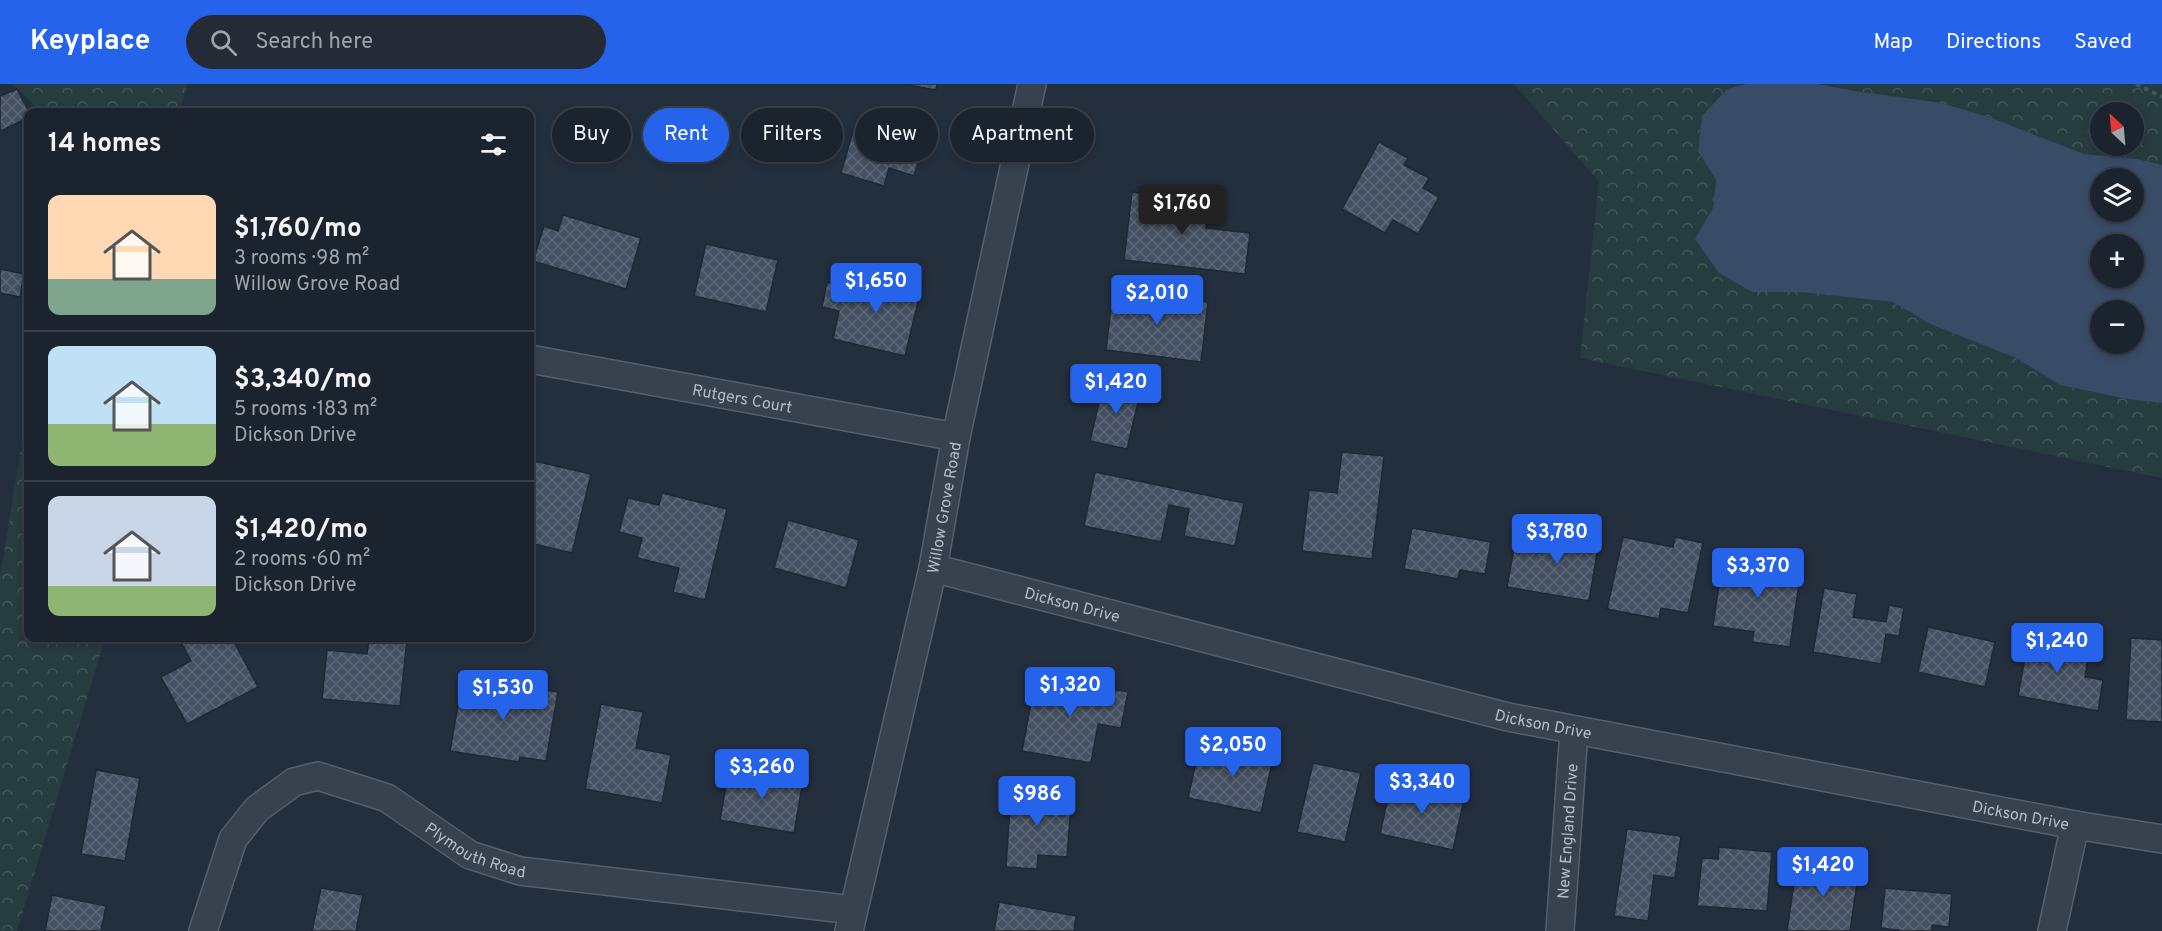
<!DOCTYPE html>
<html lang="en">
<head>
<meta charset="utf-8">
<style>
	body { margin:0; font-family:Overpass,sans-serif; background:#242b36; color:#f1f3f6; height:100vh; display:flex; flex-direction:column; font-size:22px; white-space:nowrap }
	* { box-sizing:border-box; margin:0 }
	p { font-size:20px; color:#a0a4aa }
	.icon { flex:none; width:33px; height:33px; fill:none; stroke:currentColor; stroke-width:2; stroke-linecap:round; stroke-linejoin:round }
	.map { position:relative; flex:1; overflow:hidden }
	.sheet { position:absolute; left:24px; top:24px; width:510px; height:534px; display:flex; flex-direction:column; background:#1b232e; border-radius:12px; box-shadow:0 3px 9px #0003,0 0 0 2px #39404a }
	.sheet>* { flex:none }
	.guide { position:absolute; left:552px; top:24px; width:570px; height:54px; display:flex; gap:12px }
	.needle { width:39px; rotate:334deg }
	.tools { position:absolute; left:2090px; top:18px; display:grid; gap:12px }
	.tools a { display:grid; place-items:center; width:54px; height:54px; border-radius:50%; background:#1b232e; box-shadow:0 3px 9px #0003,0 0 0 2px #39404a; font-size:30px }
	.price { position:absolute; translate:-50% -51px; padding:0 14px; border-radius:6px; background:#2563eb; color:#fff; font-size:20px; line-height:39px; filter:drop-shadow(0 2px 3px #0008) }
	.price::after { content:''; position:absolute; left:50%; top:36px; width:18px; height:14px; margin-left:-9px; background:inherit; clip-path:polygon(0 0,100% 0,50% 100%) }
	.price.current { background:#222; color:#fff }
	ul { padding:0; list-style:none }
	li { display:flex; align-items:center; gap:18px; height:150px; padding:0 24px }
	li+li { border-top:2px solid #39404a }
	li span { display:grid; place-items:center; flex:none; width:168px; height:120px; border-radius:12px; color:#555 }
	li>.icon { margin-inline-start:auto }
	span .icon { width:72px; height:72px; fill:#fffc; stroke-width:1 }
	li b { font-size:26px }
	h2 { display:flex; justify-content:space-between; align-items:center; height:72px; padding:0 24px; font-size:26px }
	.chip { padding:0 21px; border-radius:27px; background:#1b232e; box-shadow:0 3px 9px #0003,0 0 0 2px #39404a; font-size:21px; line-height:54px }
	.chip.current { background:#2563eb; color:#fff }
	header { display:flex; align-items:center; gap:36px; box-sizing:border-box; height:84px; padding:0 30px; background:#2563eb; color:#fff }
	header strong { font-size:28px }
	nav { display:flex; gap:33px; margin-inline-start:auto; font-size:21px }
	.search { width:420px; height:54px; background:#242b36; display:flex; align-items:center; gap:15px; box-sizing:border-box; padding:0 21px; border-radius:33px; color:#a0a4aa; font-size:22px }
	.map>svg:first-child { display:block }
	.forest { fill:url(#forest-crowns); fill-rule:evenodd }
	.water { fill:#394c67; fill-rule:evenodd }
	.building { fill:url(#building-cross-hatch); stroke:#1f2835; stroke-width:1.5 }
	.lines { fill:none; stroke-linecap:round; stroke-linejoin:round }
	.minor-casing { stroke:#565f6c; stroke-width:30 }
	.path { stroke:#44595c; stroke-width:4; stroke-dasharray:4.5 4.5; stroke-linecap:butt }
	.minor { stroke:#38414e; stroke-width:27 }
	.labels { text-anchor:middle; stroke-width:5; stroke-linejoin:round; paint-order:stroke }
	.street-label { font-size:16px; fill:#b4bcc9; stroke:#1d2633 }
</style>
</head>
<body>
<header>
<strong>Keyplace</strong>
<div class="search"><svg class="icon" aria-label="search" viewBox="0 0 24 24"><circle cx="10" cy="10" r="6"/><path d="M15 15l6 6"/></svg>Search here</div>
<nav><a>Map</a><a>Directions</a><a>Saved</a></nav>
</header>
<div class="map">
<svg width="2162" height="847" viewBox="0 0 2162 847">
	<defs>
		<pattern id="forest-crowns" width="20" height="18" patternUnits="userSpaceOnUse" patternTransform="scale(1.5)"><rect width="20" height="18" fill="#263c3f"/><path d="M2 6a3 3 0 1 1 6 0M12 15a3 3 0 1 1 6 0" fill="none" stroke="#435659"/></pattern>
		<pattern id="building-cross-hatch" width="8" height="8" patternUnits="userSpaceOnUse" patternTransform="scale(1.5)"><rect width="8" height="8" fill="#455162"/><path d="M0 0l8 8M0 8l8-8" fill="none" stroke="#5d6877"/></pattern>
	</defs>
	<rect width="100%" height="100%" fill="#242f3e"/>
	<g class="forest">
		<polygon points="13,0 188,0 179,28 36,28 36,23"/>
		<polygon points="1514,0 1746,0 1727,5 1702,32 1698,67 1716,96 1713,124 1695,155 1752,208 1800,208 1893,218 1930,240 2016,274 2060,301 2127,315 2162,319 2162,394 1580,274 1599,98"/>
		<path d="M1818 0H2162V81L2137 75 2084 70 1992 34 1942 19 1855 7ZM2100 28H2133V62H2100Z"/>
		<polygon points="28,319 28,554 105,554 17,847 0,847 0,493"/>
	</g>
	<path class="water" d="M1746 0H1818L1855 7 1942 19 1992 34 2084 70 2137 75 2162 81V319L2127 315 2060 301 2016 274 1930 240 1893 218 1800 208H1752L1718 188 1695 155 1713 124 1716 96 1698 67 1702 32 1727 5ZM2100 94H2133V128H2100ZM2100 160H2133V194H2100ZM2100 226H2133V260H2100Z"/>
	<g class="building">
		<polygon points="903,0 937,0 936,6"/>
		<polygon points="17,5 29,28 28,34 0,47 0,12"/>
		<polygon points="889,25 930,38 914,92 889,84 884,102 841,89 857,33 884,41"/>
		<polygon points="1379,58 1408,74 1404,81 1429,94 1423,104 1439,113 1418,150 1393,136 1385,149 1342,125"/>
		<polygon points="1132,108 1209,118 1206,144 1250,149 1245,190 1124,176"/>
		<polygon points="563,131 641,154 626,205 533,177 544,142 558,147"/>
		<polygon points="706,160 778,176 766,228 694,212"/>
		<polygon points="0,185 24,190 20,213 0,209"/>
		<polygon points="889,189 923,197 905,272 833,255 839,227 822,223 827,198 884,211"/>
		<polygon points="1113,206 1208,218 1201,278 1106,266"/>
		<polygon points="1104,297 1141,305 1127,365 1090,357"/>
		<polygon points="1342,368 1384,372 1372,475 1302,467 1309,406 1337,409"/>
		<polygon points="530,376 591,390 572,469 530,459"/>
		<polygon points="1095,388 1244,419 1235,462 1184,452 1189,425 1169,421 1161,458 1084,442"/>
		<polygon points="662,409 727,425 705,516 673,508 679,484 637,474 642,454 619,448 628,414 659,421"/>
		<polygon points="788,436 859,456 846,504 774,484"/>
		<polygon points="1543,442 1600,452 1589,517 1507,503 1514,464 1538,469"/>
		<polygon points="1412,444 1491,458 1485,490 1460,486 1458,495 1404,485"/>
		<polygon points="1623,453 1673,463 1675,453 1703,459 1688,529 1661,524 1659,535 1607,525"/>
		<polygon points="1761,471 1784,474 1781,489 1800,492 1790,563 1752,558 1754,548 1713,542 1723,473 1760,478"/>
		<polygon points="1824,504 1857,510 1853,533 1886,538 1889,521 1904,524 1899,552 1886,550 1881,580 1813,568"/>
		<polygon points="2031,541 2056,545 2052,564 2089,570 2085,593 2103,596 2098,627 2018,612"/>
		<polygon points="1928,543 1995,558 1985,603 1918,588"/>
		<polygon points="179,554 232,554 258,603 187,640 161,593 191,577"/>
		<polygon points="369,554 407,555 400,622 322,615 327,566 367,570"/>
		<polygon points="2131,554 2162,556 2162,638 2126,636"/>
		<polygon points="463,592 558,608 546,677 520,673 519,678 450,667"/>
		<polygon points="1036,592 1128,608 1121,644 1098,640 1091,679 1022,667"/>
		<polygon points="601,620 643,628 636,664 671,671 662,719 585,705"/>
		<polygon points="1229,660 1274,670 1261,729 1188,714 1198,668 1226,674"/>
		<polygon points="1313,679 1361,689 1345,758 1297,748"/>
		<polygon points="729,684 803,697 794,749 720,736"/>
		<polygon points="96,686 140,694 125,777 81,770"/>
		<polygon points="1392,695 1465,711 1453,766 1380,750"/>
		<polygon points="1011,705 1072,709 1067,773 1038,771 1037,785 1006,783"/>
		<polygon points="1627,745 1681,752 1675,794 1654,791 1648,837 1614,832"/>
		<polygon points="1719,763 1772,768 1767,827 1697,822 1702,774 1718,775"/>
		<polygon points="1797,778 1859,786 1850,847 1787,847"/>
		<polygon points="321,804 363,811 356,847 312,847"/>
		<polygon points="1885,804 1952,810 1949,843 1932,841 1932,847 1904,847 1881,844"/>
		<polygon points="52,811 106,822 101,847 45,847"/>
		<polygon points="999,818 1076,832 1074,847 994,847"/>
	</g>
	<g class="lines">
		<defs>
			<g id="minor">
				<path id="s1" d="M530 275 956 353"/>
				<path id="s2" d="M933 484 1508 633 2075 741 2162 755"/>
				<path id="s3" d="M203 847 233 755 257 725 294 698 318 692 387 714 470 771 520 787 853 826"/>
				<path id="s4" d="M849 847 933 484 956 353 1032 0"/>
				<path id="s5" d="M1560 847 1574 646"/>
				<polyline points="2052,847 2075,741"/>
			</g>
		</defs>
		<use href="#minor" class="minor-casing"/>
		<polyline class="path" points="2136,0 2162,13"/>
		<use href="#minor" class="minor"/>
	</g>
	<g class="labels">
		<g class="street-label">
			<text dy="6" stroke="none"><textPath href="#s1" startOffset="216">Rutgers Court</textPath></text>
			<text dy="6" stroke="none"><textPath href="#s4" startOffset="434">Willow Grove Road</textPath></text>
			<text dy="6" stroke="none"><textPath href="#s2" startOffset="144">Dickson Drive</textPath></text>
			<text dy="6" stroke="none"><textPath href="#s2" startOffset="630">Dickson Drive</textPath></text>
			<text dy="6" stroke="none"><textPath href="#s2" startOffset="1116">Dickson Drive</textPath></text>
			<text dy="6" stroke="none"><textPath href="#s5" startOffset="100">New England Drive</textPath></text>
			<text dy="6" stroke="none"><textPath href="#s3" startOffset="382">Plymouth Road</textPath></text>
		</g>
	</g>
</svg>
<div class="tools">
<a><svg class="needle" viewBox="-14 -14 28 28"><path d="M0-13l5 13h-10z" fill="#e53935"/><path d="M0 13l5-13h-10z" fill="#a0a4aa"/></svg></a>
<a><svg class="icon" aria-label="layers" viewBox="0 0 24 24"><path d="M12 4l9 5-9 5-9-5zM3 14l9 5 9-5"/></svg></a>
<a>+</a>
<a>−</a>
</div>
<b class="price current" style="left:1182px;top:152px">$1,760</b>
<b class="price" style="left:876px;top:230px">$1,650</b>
<b class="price" style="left:1157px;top:242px">$2,010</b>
<b class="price" style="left:1116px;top:331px">$1,420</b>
<b class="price" style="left:1557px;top:481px">$3,780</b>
<b class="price" style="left:1758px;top:515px">$3,370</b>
<b class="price" style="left:2057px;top:590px">$1,240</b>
<b class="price" style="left:1070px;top:634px">$1,320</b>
<b class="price" style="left:503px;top:637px">$1,530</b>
<b class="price" style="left:1233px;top:694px">$2,050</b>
<b class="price" style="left:762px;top:716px">$3,260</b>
<b class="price" style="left:1422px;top:731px">$3,340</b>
<b class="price" style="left:1037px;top:743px">$986</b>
<b class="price" style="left:1823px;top:814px">$1,420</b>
<div class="guide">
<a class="chip">Buy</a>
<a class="chip current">Rent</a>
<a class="chip">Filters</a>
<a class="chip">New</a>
<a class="chip">Apartment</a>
</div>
<section class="sheet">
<h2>14 homes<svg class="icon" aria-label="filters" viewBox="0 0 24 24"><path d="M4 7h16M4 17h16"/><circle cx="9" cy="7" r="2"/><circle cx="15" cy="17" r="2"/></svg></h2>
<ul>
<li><span style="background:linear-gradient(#ffd9b3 70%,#7fa58c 0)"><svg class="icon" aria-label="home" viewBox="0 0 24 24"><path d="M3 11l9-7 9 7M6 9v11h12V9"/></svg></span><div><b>$1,760/mo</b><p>3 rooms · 98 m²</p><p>Willow Grove Road</p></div></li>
<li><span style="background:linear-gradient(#bfe0f5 65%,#8fb573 0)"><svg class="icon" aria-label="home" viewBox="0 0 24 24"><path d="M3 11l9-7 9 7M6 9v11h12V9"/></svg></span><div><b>$3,340/mo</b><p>5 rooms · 183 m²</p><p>Dickson Drive</p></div></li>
<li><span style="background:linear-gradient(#c9d6e8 75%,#8fb573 0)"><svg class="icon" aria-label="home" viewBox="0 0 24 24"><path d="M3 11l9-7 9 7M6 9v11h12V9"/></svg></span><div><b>$1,420/mo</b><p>2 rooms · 60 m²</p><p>Dickson Drive</p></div></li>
</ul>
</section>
</div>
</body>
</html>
